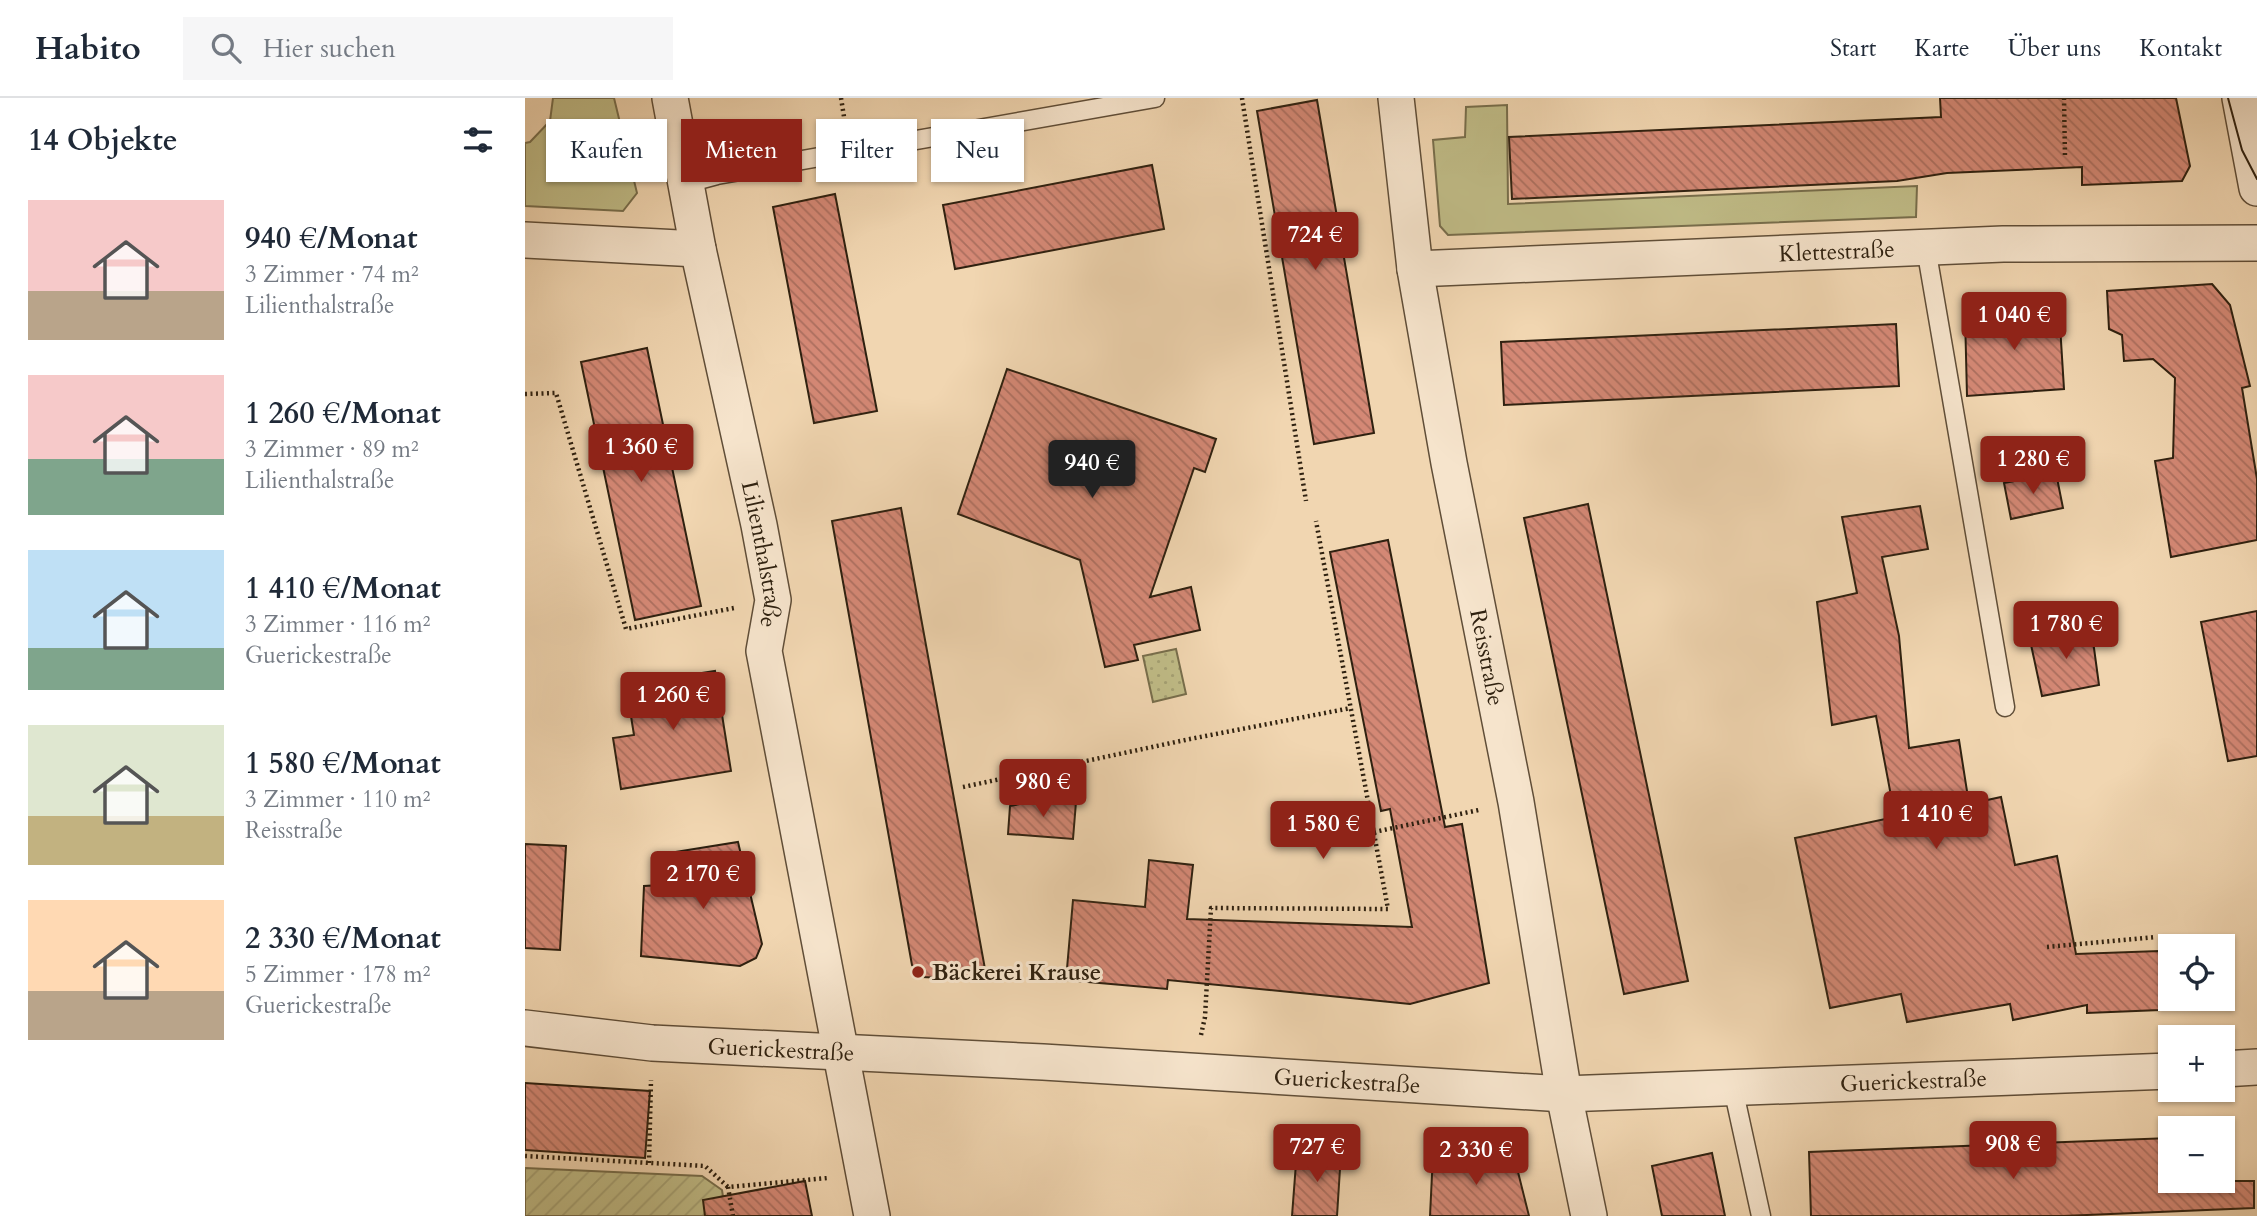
<!DOCTYPE html>
<html lang="de">
<head>
<meta charset="utf-8">
<style>
	body { margin:0; font-family:Cardo,serif; background:#f6f6f7; color:#1f2937; height:100vh; display:flex; flex-direction:column; font-size:26px; white-space:nowrap }
	* { box-sizing:border-box; margin:0 }
	p { font-size:23px; color:#747a83 }
	.icon { flex:none; width:38px; height:38px; fill:none; stroke:currentColor; stroke-width:2; stroke-linecap:round; stroke-linejoin:round }
	.map { position:relative; flex:1; overflow:hidden }
	.panel { display:flex; flex-direction:column; background:#fff; width:525px }
	.panel>* { flex:none }
	.top-card { position:absolute; left:21px; top:21px; width:665px; height:63px; display:flex; gap:14px }
	.buttons { position:absolute; left:1633px; top:836px; display:grid; gap:14px }
	.buttons a { display:grid; place-items:center; width:77px; height:77px; border-radius:0px; background:#fff; box-shadow:0 2px 5px #0004; font-size:35px }
	.price { position:absolute; translate:-50% -60px; padding:0 16px; border-radius:7px; background:#8f2418; color:#fff; font-size:23px; line-height:46px; filter:drop-shadow(0 2px 4px #0008) }
	.price::after { content:''; position:absolute; left:50%; top:42px; width:21px; height:16px; margin-left:-10px; background:inherit; clip-path:polygon(0 0,100% 0,50% 100%) }
	.price.active { background:#222; color:#fff }
	ul { padding:0; list-style:none }
	li { display:flex; align-items:center; gap:21px; height:175px; padding:0 28px }
	li span { display:grid; place-items:center; flex:none; width:196px; height:140px; border-radius:0px; color:#555 }
	li>.icon { margin-inline-start:auto }
	span .icon { width:84px; height:84px; fill:#fffc; stroke-width:1 }
	li b { font-size:30px }
	h2 { display:flex; justify-content:space-between; align-items:center; height:84px; padding:0 28px; font-size:30px }
	.chip { padding:0 24px; border-radius:0px; background:#fff; box-shadow:0 2px 5px #0004; font-size:24px; line-height:63px }
	.chip.active { background:#8f2418; color:#fff }
	header { display:flex; align-items:center; gap:42px; box-sizing:border-box; height:98px; padding:0 35px; background:#fff; border-bottom:2px solid #e0e1e3 }
	header strong { font-size:33px }
	nav { display:flex; gap:38px; margin-inline-start:auto; font-size:24px }
	.search { width:490px; height:63px; background:#f6f6f7; display:flex; align-items:center; gap:18px; box-sizing:border-box; padding:0 24px; border-radius:0px; color:#747a83; font-size:26px }
	main { display:flex; flex:1; min-height:0 }
	.map>svg:first-child { display:block }
	.grass { fill:#c0bc87; stroke:#786e4c; stroke-width:2 }
	.park { fill:url(#park-dots); stroke:#786e4c; stroke-width:2 }
	.garden { fill:url(#garden-furrows); stroke:#786e4c; stroke-width:2 }
	.building { fill:url(#building-back-hatch); stroke:#2f2110; stroke-width:2 }
	.lines { fill:none; stroke-linecap:round; stroke-linejoin:round }
	.lane-casing { stroke:#604e38; stroke-width:21 }
	.street-casing { stroke:#604e38; stroke-width:38 }
	.path { stroke:#2f2110; stroke-width:4.5; stroke-dasharray:2 3.5; stroke-linecap:butt }
	.lane { stroke:#f6e4cc; stroke-width:18 }
	.street { stroke:#f6e4cc; stroke-width:35 }
	.tram { stroke:#2f2110; stroke-width:2 }
	.poi-dot { fill:#8f2418; stroke:#f6e4cc; stroke-width:2.5 }
	.labels { text-anchor:middle; stroke-width:6; stroke-linejoin:round; paint-order:stroke }
	.street-label { font-size:23px; fill:#2f2110; stroke:#f6e4cc }
	.poi-label { font-size:23px; font-weight:bold; fill:#2f2110; stroke:#f6e4cc; text-anchor:start }
</style>
</head>
<body>
<header>
<strong>Habito</strong>
<div class="search"><svg class="icon" aria-label="search" viewBox="0 0 24 24"><circle cx="10" cy="10" r="6"/><path d="M15 15l6 6"/></svg>Hier suchen</div>
<nav><a>Start</a><a>Karte</a><a>Über uns</a><a>Kontakt</a></nav>
</header>
<main>
<section class="panel">
<h2>14 Objekte<svg class="icon" aria-label="filters" viewBox="0 0 24 24"><path d="M4 7h16M4 17h16"/><circle cx="9" cy="7" r="2"/><circle cx="15" cy="17" r="2"/></svg></h2>
<ul>
<li><span style="background:linear-gradient(#f6c9c9 65%,#b9a48a 0)"><svg class="icon" aria-label="home" viewBox="0 0 24 24"><path d="M3 11l9-7 9 7M6 9v11h12V9"/></svg></span><div><b>940 €/Monat</b><p>3 Zimmer · 74 m²</p><p>Lilienthalstraße</p></div></li>
<li><span style="background:linear-gradient(#f6c9c9 60%,#7fa58c 0)"><svg class="icon" aria-label="home" viewBox="0 0 24 24"><path d="M3 11l9-7 9 7M6 9v11h12V9"/></svg></span><div><b>1 260 €/Monat</b><p>3 Zimmer · 89 m²</p><p>Lilienthalstraße</p></div></li>
<li><span style="background:linear-gradient(#bfe0f5 70%,#7fa58c 0)"><svg class="icon" aria-label="home" viewBox="0 0 24 24"><path d="M3 11l9-7 9 7M6 9v11h12V9"/></svg></span><div><b>1 410 €/Monat</b><p>3 Zimmer · 116 m²</p><p>Guerickestraße</p></div></li>
<li><span style="background:linear-gradient(#dfe7d0 65%,#c2b280 0)"><svg class="icon" aria-label="home" viewBox="0 0 24 24"><path d="M3 11l9-7 9 7M6 9v11h12V9"/></svg></span><div><b>1 580 €/Monat</b><p>3 Zimmer · 110 m²</p><p>Reisstraße</p></div></li>
<li><span style="background:linear-gradient(#ffd9b3 65%,#b9a48a 0)"><svg class="icon" aria-label="home" viewBox="0 0 24 24"><path d="M3 11l9-7 9 7M6 9v11h12V9"/></svg></span><div><b>2 330 €/Monat</b><p>5 Zimmer · 178 m²</p><p>Guerickestraße</p></div></li>
</ul>
</section>
<div class="map">
<svg width="1732" height="1118" viewBox="0 0 1732 1118">
	<defs>
		<pattern id="park-dots" width="8" height="8" patternUnits="userSpaceOnUse" patternTransform="scale(1.75)"><rect width="8" height="8" fill="#c0bc87"/><path d="M2 2h.1M6 6h.1" fill="none" stroke="#a5a174" stroke-width="1.8" stroke-linecap="round"/></pattern>
		<pattern id="garden-furrows" width="10" height="10" patternUnits="userSpaceOnUse" patternTransform="scale(1.75)"><rect width="10" height="10" fill="#c0bc87"/><path d="M-1 1l2-2M0 10L10 0M9 11l2-2" fill="none" stroke="#a5a174"/></pattern>
		<pattern id="building-back-hatch" width="6" height="6" patternUnits="userSpaceOnUse" patternTransform="scale(1.75)"><rect width="6" height="6" fill="#d48875"/><path d="M-1 5l2 2M0 0l6 6M5-1l2 2" fill="none" stroke="#ac6f5f"/></pattern>
	</defs>
	<rect width="100%" height="100%" fill="#f1d6b1"/>
	<filter id="stains"><feTurbulence type="fractalNoise" baseFrequency=".00286" numOctaves="4"/><feColorMatrix values="0 0 0 0 .2 0 0 0 0 .09 0 0 0 0 .02 0 0 0 .5 -.17"/></filter>
	<radialGradient id="worn" r=".72"><stop offset=".6" stop-color="#630" stop-opacity="0"/><stop offset="1" stop-color="#630" stop-opacity=".3"/></radialGradient>
	<g class="grass">
		<polygon points="28,0 89,0 112,95 98,113 0,108 0,45 5,44 25,23"/>
		<polygon points="982,7 983,106 1392,88 1391,119 923,137 915,128 908,42 940,39 941,9"/>
	</g>
	<polygon class="park" points="651,551 661,596 628,604 618,558"/>
	<polygon class="garden" points="0,1070 177,1078 197,1092 201,1118 0,1118"/>
	<g class="building">
		<polygon points="1415,0 1651,0 1665,68 1657,83 1557,87 1557,69 1422,75 1372,83 987,101 984,39 1416,19"/>
		<polygon points="792,2 849,335 789,346 732,13"/>
		<polygon points="627,67 639,131 430,171 418,107"/>
		<polygon points="310,96 352,313 289,325 248,109"/>
		<polygon points="1687,186 1705,207 1725,288 1717,290 1732,381 1732,442 1646,459 1630,363 1648,360 1650,280 1628,261 1599,263 1597,237 1584,231 1582,193"/>
		<polygon points="1534,211 1539,291 1442,298 1440,217"/>
		<polygon points="1371,226 1374,288 979,307 976,244"/>
		<polygon points="122,250 176,508 110,522 56,264"/>
		<polygon points="482,271 691,341 680,374 669,370 625,499 666,489 675,532 609,547 613,562 580,569 555,462 433,416"/>
		<polygon points="1531,375 1538,410 1486,421 1479,385"/>
		<polygon points="1063,406 1163,883 1099,896 999,420"/>
		<polygon points="1395,408 1403,451 1357,459 1374,538 1384,650 1434,642 1444,706 1476,699 1490,767 1532,758 1551,856 1634,853 1635,912 1562,915 1562,907 1488,922 1485,906 1382,924 1376,896 1305,910 1270,740 1370,719 1351,618 1307,627 1292,504 1332,495 1317,419"/>
		<polygon points="376,410 462,882 397,879 387,867 307,423"/>
		<polygon points="863,442 920,729 937,726 964,885 885,906 643,882 642,891 541,882 548,802 620,809 624,762 668,767 662,821 887,829 865,711 856,713 805,454"/>
		<polygon points="1732,513 1732,658 1703,663 1676,524"/>
		<polygon points="1566,528 1574,587 1517,598 1505,542"/>
		<polygon points="190,573 206,673 96,691 88,640 109,637 101,587"/>
		<polygon points="515,702 551,704 548,741 483,736 485,708"/>
		<polygon points="213,744 237,846 231,860 215,868 116,858 119,788 156,786 150,754"/>
		<polygon points="0,746 41,748 35,852 0,850"/>
		<polygon points="0,985 125,993 120,1060 0,1052"/>
		<polygon points="1645,1040 1645,1083 1729,1083 1729,1110 1538,1118 1286,1118 1284,1054"/>
		<polygon points="772,1052 816,1055 812,1118 767,1118"/>
		<polygon points="934,1055 990,1062 1004,1118 905,1118 908,1056 934,1058"/>
		<polygon points="1187,1055 1200,1118 1137,1118 1127,1068"/>
		<polygon points="280,1083 287,1118 180,1118 178,1102"/>
	</g>
	<g class="lines">
		<defs>
			<g id="lane">
				<polyline points="162,85 192,77 630,0"/>
				<polyline points="1401,150 1480,609"/>
				<polyline points="1208,990 1236,1118"/>
			</g>
			<g id="street">
				<path id="s1" d="M145 0 173 151 234 427 248 502 239 553 347 1118"/>
				<path id="s2" d="M871 0 890 171 924 365 991 704 1039 996 1064 1118"/>
				<polyline points="1715,0 1732,90"/>
				<polyline points="0,142 173,151"/>
				<path id="s3" d="M890 171 1478 146 1732 145"/>
				<path id="s4" d="M0 930 127 945 518 964 1039 996 1645 973"/>
				<polyline points="1698,971 1732,969"/>
			</g>
		</defs>
		<use href="#lane" class="lane-casing"/>
		<use href="#street" class="street-casing"/>
		<g class="path">
			<polyline points="316,0 320,25"/>
			<polyline points="717,0 781,403"/>
			<polyline points="1539,0 1540,60"/>
			<polyline points="0,296 31,295 101,531 209,510"/>
			<polyline points="438,689 665,641 826,610"/>
			<polyline points="849,734 954,712"/>
			<polyline points="1522,849 1631,839"/>
			<polyline points="676,937 680,919 686,810 863,811 791,423"/>
			<polyline points="0,1058 180,1068 203,1089"/>
			<polyline points="124,1065 126,982"/>
			<polyline points="208,1118 203,1089 303,1080"/>
		</g>
		<use href="#lane" class="lane"/>
		<use href="#street" class="street"/>
		<polyline class="tram" points="1703,0 1717,52 1732,81"/>
	</g>
	<circle class="poi-dot" cx="393" cy="874" r="7"/>
	<g class="labels">
		<g class="street-label">
			<text dy="8" stroke="none"><textPath href="#s3" startOffset="422">Klettestraße</textPath></text>
			<text dy="8" stroke="none"><textPath href="#s1" startOffset="466">Lilienthalstraße</textPath></text>
			<text dy="8" stroke="none"><textPath href="#s2" startOffset="567">Reisstraße</textPath></text>
			<text dy="8" stroke="none"><textPath href="#s4" startOffset="257">Guerickestraße</textPath></text>
			<text dy="8" stroke="none"><textPath href="#s4" startOffset="824">Guerickestraße</textPath></text>
			<text dy="8" stroke="none"><textPath href="#s4" startOffset="1391">Guerickestraße</textPath></text>
		</g>
		<g class="poi-label">
			<text x="407" y="882">Bäckerei Krause</text>
		</g>
	</g>
	<rect width="100%" height="100%" filter="url(#stains)"/>
	<rect width="100%" height="100%" fill="url(#worn)"/>
</svg>
<div class="buttons">
<a><svg class="icon" aria-label="locate" viewBox="0 0 24 24"><circle cx="12" cy="12" r="6"/><path d="M12 2v4M12 18v4M2 12h4M18 12h4"/></svg></a>
<a>+</a>
<a>−</a>
</div>
<b class="price" style="left:790px;top:174px">724 €</b>
<b class="price" style="left:1489px;top:254px">1 040 €</b>
<b class="price" style="left:116px;top:386px">1 360 €</b>
<b class="price" style="left:1508px;top:398px">1 280 €</b>
<b class="price active" style="left:567px;top:402px">940 €</b>
<b class="price" style="left:1541px;top:563px">1 780 €</b>
<b class="price" style="left:148px;top:634px">1 260 €</b>
<b class="price" style="left:518px;top:721px">980 €</b>
<b class="price" style="left:1411px;top:753px">1 410 €</b>
<b class="price" style="left:798px;top:763px">1 580 €</b>
<b class="price" style="left:178px;top:813px">2 170 €</b>
<b class="price" style="left:1488px;top:1083px">908 €</b>
<b class="price" style="left:792px;top:1086px">727 €</b>
<b class="price" style="left:951px;top:1089px">2 330 €</b>
<div class="top-card">
<a class="chip">Kaufen</a>
<a class="chip active">Mieten</a>
<a class="chip">Filter</a>
<a class="chip">Neu</a>
</div>
</div>
</main>
</body>
</html>
